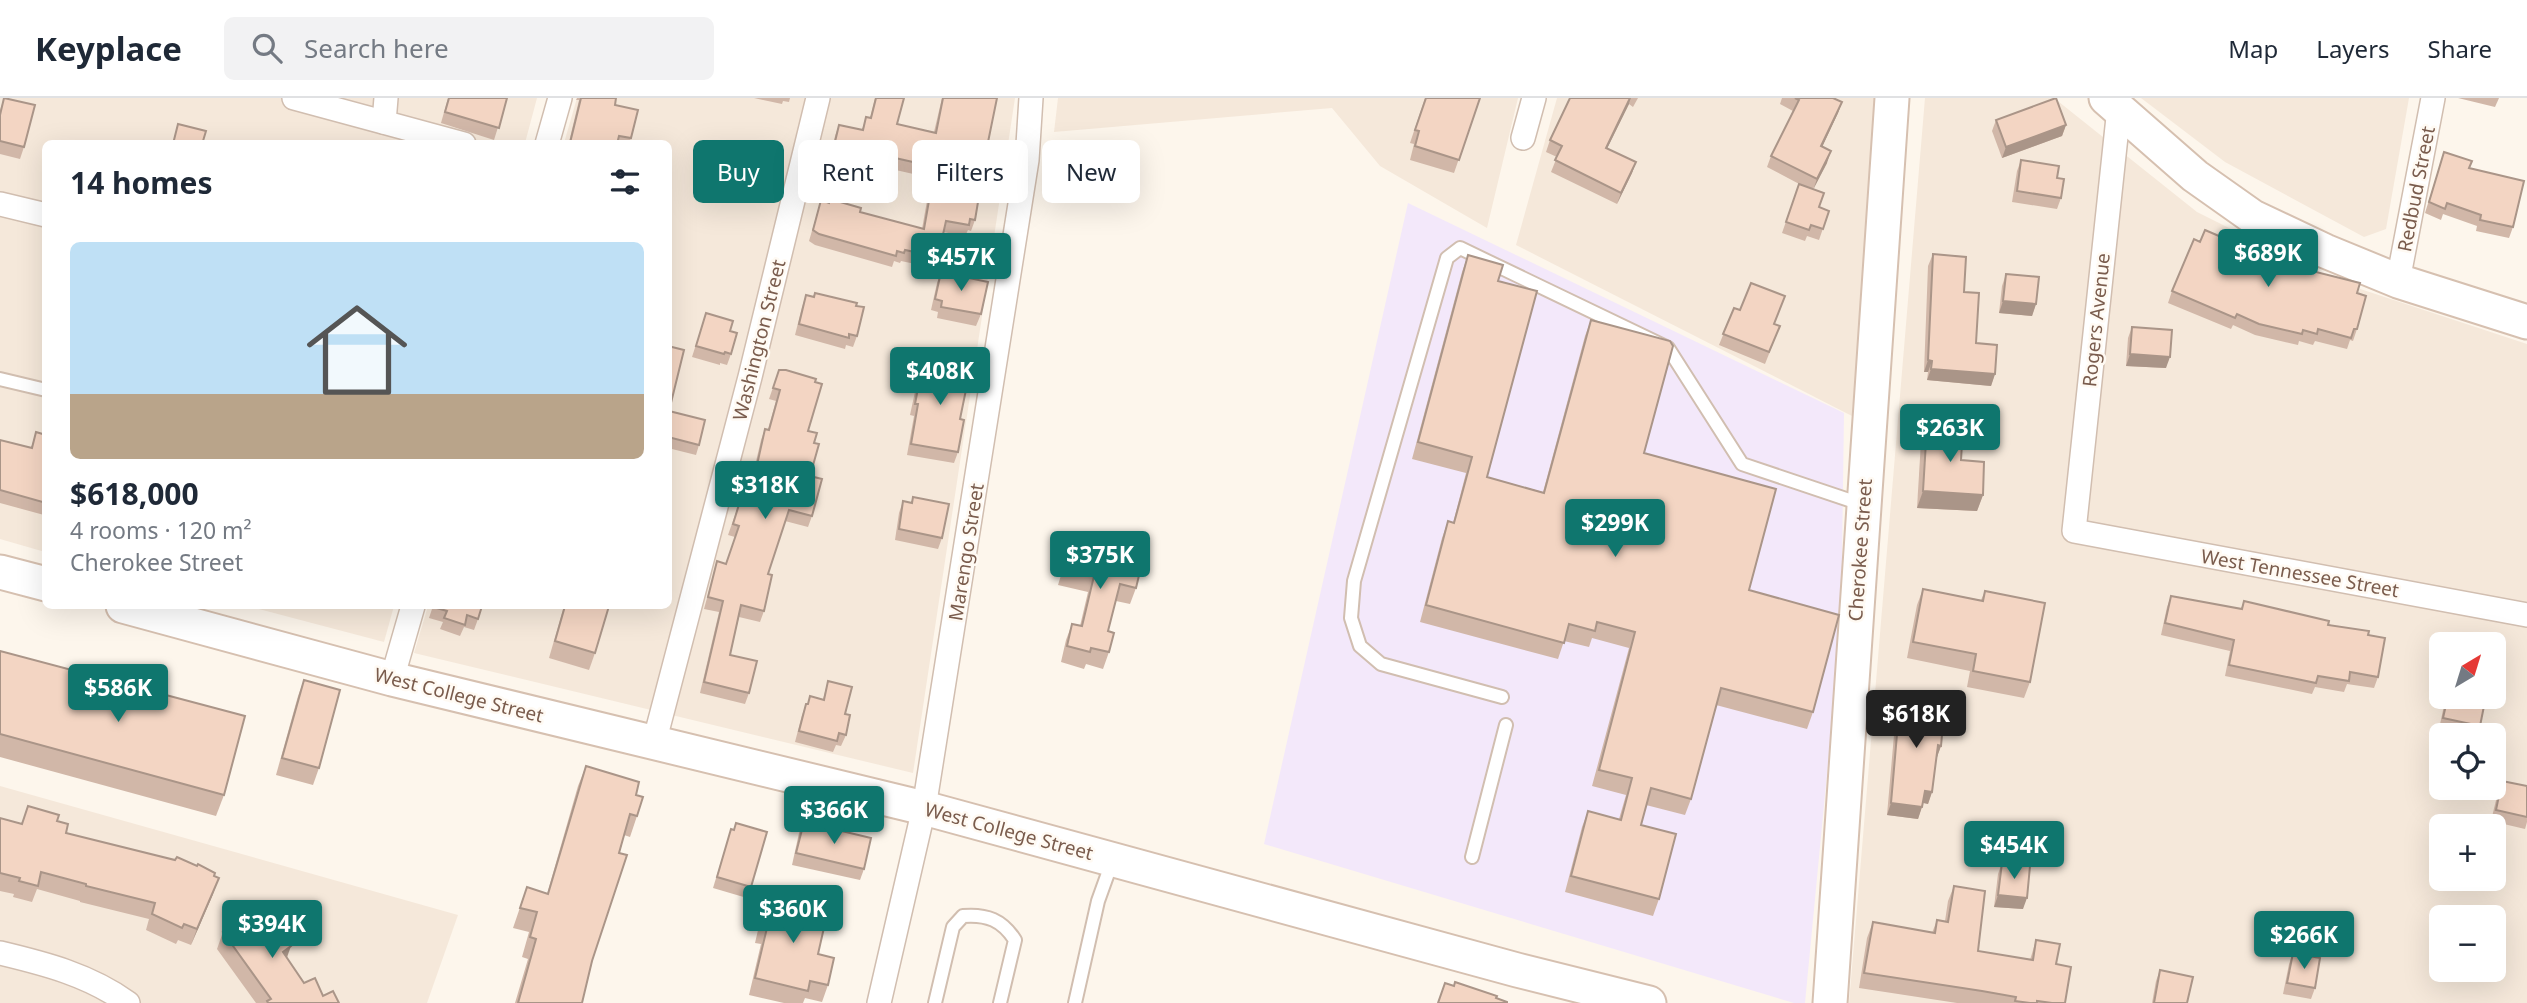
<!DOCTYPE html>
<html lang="en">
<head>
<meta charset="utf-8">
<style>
	body { margin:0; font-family:"Noto Sans",sans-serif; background:#f2f2f3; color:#1f2937; height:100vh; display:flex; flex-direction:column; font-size:26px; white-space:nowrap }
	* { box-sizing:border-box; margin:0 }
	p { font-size:23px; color:#747a83 }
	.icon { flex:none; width:38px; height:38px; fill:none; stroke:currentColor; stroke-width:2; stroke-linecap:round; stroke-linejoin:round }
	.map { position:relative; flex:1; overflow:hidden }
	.panel { position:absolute; left:42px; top:42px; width:630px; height:469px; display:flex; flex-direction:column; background:#fff; border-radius:10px; box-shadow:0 7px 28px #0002 }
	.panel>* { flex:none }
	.banner { position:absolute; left:693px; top:42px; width:665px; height:63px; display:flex; gap:14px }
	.needle { width:46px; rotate:38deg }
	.buttons { position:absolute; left:2429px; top:534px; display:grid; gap:14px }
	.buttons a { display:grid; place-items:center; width:77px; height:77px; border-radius:10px; background:#fff; box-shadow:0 7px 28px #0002; font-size:35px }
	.price { position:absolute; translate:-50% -60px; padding:0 16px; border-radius:7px; background:#0f766e; color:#fff; font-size:23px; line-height:46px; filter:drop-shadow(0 2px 4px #0008) }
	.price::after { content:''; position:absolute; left:50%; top:42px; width:21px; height:16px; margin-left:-10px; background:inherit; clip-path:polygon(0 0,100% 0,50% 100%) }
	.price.selected { background:#222; color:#fff }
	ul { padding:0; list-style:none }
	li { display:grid; align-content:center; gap:14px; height:371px; padding:0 28px }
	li+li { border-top:2px solid #e0e1e3 }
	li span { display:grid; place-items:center; height:217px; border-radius:10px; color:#555 }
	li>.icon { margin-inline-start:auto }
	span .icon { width:126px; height:126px; fill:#fffc; stroke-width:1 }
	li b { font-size:30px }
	h2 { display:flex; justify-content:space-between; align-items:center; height:84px; padding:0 28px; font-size:30px }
	.tag { padding:0 24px; border-radius:10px; background:#fff; box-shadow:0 7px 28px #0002; font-size:24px; line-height:63px }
	.tag.selected { background:#0f766e; color:#fff }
	header { display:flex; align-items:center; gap:42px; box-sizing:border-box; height:98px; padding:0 35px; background:#fff; border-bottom:2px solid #e0e1e3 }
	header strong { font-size:33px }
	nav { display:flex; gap:38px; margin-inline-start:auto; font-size:24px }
	.search { width:490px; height:63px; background:#f2f2f3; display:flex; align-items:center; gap:18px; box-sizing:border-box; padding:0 24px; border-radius:10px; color:#747a83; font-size:26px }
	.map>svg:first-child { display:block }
	.residential { fill:#f5e8da; fill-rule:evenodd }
	.education { fill:#f3e8fa }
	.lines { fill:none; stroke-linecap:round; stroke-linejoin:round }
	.lane-casing { stroke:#d1beb0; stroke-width:16 }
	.street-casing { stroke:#d1beb0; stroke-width:26 }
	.secondary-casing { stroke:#d6c0b0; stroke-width:37 }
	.lane { stroke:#fff; stroke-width:12 }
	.street { stroke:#fff; stroke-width:23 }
	.secondary { stroke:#fff; stroke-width:33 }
	.wall { fill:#d1b7a8 }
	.shaded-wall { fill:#aa9588 }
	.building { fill:#f3d5c3; stroke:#aa9588; stroke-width:2 }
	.labels { text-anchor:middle; stroke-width:5; stroke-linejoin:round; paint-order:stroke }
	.street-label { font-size:19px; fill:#7a5c4d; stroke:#fffaf3 }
</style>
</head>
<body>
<header>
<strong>Keyplace</strong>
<div class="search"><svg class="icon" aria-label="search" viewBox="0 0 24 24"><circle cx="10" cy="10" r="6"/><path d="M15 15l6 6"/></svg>Search here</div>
<nav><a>Map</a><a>Layers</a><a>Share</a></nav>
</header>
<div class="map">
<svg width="2527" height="905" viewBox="0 0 2527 905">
	<rect width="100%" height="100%" fill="#fdf6ec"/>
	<g class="residential">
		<polygon points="0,0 537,0 525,45 46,46 45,454 0,441"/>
		<polygon points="577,0 1015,0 913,675 414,555 428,508 668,508 668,46 564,45"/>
		<polygon points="1058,0 1518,0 1487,130 1380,68 1332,10 1054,34"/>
		<polygon points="1557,0 1877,0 1852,318 1516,147"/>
		<path d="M1925 0H2054L2197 114 2333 182 2527 246V905H1849ZM2441 546H2494V598H2441ZM2441 637H2494V690H2441ZM2441 728H2494V780H2441ZM2441 819H2494V872H2441Z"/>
		<polygon points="2141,0 2409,0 2386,131 2364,139 2225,64"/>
		<polygon points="247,508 394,508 384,544"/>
		<polygon points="0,688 458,817 427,905 0,905"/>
	</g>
	<polygon class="education" points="1408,105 1844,315 1841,530 1805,905 1794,905 1264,746"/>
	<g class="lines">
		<defs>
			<g id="lane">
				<polyline points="0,281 46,292"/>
				<polyline points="1502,599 1381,566 1360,548 1351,520 1354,483 1447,160 1460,150 1668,250 1742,366 1861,406"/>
				<polyline points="1472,759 1506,627"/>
				<path d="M935 905 953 829 963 818C987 816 1002 822 1015 842L1000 905"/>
				<polyline points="1075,905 1098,803 1112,764"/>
			</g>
			<g id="street">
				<polyline points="294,0 464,46"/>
				<polyline points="2119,10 2074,433 2527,517"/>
				<polyline points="384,24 386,0"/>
				<polyline points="1523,40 1534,0"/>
				<polyline points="547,46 560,0"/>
				<polyline points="0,106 46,117"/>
				<polyline points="2398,183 2433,0"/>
				<polyline points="392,581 413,508"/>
				<polyline points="654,645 750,279 818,0"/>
				<path d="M0 855C46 866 89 877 128 905"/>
				<polyline points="879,905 924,710 1027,62 1031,0"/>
			</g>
			<g id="secondary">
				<polyline points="2106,0 2195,78 2253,119 2325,153 2398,183 2527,224"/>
				<polyline points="0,474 46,486"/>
				<polyline points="123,508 392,581 924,710 1517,872 1649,905"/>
				<polyline points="1830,905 1892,0"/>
			</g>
		</defs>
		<use href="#lane" class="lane-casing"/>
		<use href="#street" class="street-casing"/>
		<use href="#secondary" class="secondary-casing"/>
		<use href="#lane" class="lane"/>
		<use href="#street" class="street"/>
		<use href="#secondary" class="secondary"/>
	</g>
	<g class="wall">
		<polygon points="4,0 24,49 20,61 0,56 0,12"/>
		<polygon points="448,0 507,0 494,42 441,25"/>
		<polygon points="577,0 616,0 615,7 631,40 629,46 566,46 569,44 579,2 576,2"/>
		<polygon points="754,0 790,0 789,4 783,3 782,6"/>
		<polygon points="875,0 904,0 897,26 934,34 942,0 997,0 987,49 994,81 990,92 980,91 975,122 971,133 968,132 965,138 943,134 938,159 934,170 901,163 900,165 894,163 892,169 815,147 809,143 821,102 860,114 922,131 931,80 856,63 855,68 830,63 835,38 839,27 862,32 866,19 870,20"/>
		<polygon points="1425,0 1480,0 1454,75 1410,62 1414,46 1410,45"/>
		<polygon points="1570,0 1638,0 1633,9 1629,6 1607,50 1636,64 1632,75 1617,106 1551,74 1557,59 1546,54 1550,42"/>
		<polygon points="1782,0 1834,0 1842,4 1838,15 1822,49 1827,65 1813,91 1819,109 1829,113 1819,142 1807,138 1805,143 1782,135 1799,86 1803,88 1767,69 1771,58 1793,13 1780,6"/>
		<polygon points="2458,0 2499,0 2495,9"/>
		<polygon points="1996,22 2066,27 2062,38 2002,60 1992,33"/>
		<polygon points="2444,54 2469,70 2513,129 2509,140 2476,133 2477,128 2443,116 2441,122 2425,115"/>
		<polygon points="2021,62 2057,80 2061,100 2057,111 2012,104 2017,73"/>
		<polygon points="1933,156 1964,194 1976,245 1995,276 1991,288 1927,282 1928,274 1924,274 1928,168"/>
		<polygon points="1468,157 1498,183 1487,379 1543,394 1585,238 1591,222 1644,355 1749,492 1813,614 1807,631 1716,607 1691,701 1685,717 1646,707 1641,727 1659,801 1653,818 1565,794 1582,729 1588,713 1619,721 1626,697 1592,688 1629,550 1592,540 1589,549 1564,543 1558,561 1420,524 1442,440 1448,423 1453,425 1466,375 1412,361 1462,174"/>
		<polygon points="2284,166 2357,195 2357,231 2353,243 2350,242 2347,251 2315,243 2313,247 2299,243 2298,247 2255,237 2233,227 2231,231 2168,205 2172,193"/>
		<polygon points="941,174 981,216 976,228 937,220 938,214 931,212 937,185"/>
		<polygon points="2006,176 2036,206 2032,218 1999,215 2002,188"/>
		<polygon points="806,197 856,208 857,238 853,249 846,247 845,251 795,237 802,209"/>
		<polygon points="1734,210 1780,228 1765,266 1719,247"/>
		<polygon points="706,215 731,256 727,267 720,265 720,267 692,259"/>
		<polygon points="2132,229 2166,270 2126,268 2128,240"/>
		<polygon points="668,248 669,313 699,347 696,357 668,350"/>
		<polygon points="923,264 960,321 958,354 954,365 907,357 914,318 910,317 919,275"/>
		<polygon points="779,272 814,345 810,378 812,418 808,429 785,423 768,476 764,513 760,524 739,519 730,557 749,595 745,606 700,595 719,514 704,511 717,463 726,466 735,439 728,437 741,400 747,402 761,342 765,331 768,331 776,303 769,301"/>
		<polygon points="1927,327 1961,362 1983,397 1977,413 1917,410 1921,343"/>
		<polygon points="36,334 46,337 46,412 44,417 0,405 0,342 31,350"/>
		<polygon points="913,399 942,440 938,451 895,442 899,415 903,403 911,405"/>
		<polygon points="1077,441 1138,468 1136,490 1130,506 1116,503 1108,533 1109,554 1103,571 1086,566 1084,571 1061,564 1066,542 1072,526 1080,528 1088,494 1058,487 1069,451 1073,452"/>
		<polygon points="1923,491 1981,502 1985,493 2030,584 2024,600 1967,589 1970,573 1907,560 1917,507"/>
		<polygon points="2171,498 2241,511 2244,503 2368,537 2378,579 2374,590 2347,586 2344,594 2315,589 2312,596 2225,578 2230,553 2161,537 2167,509"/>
		<polygon points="359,508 370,508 369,511"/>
		<polygon points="433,508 478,521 474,532 464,529 460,538 440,531 443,524 429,520"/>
		<polygon points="564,508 609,508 595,555 589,572 549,560"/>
		<polygon points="0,553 224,697 216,718 0,659"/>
		<polygon points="304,582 319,670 313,687 276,677 298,598"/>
		<polygon points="828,583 845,616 846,637 841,648 836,647 833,654 795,644 802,617 806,606 808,606 810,598 823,601"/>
		<polygon points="1905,594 1931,607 1935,625 1941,648 1937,659 1936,659 1932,694 1928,706 1923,705 1918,721 1887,717 1896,614 1900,602 1902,603"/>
		<polygon points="2446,598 2486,598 2480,628 2476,637 2466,637 2439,631"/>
		<polygon points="586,668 636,697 637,718 630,739 624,737 582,905 515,905 528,861 522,859 529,834 513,830 527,789 547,796 578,688"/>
		<polygon points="2502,683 2527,688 2527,724 2525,731 2491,723 2498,694"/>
		<polygon points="0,720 22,726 57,723 66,735 213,796 191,847 178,842 176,846 146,832 149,821 80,804 80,803 37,791 32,804 13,799 14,796 0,793"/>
		<polygon points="804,724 864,771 860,782 792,767 799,735"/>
		<polygon points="731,731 733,732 751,789 747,800 713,790"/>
		<polygon points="2002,765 2023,811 1994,809 1998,776"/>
		<polygon points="1954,788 1978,853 2030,862 2036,842 2056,866 2065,905 1957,905 1859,890 1867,840 1873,824 1932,835 1937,822 1945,823 1948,803"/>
		<polygon points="768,798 818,856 828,887 822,904 805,900 803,905 784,905 749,897 761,846 755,845 762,815"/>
		<polygon points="223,834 286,860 304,885 323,898 339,905 256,905 217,851"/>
		<polygon points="2293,855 2315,890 2311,901 2283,896 2289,866"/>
		<polygon points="2160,872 2187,905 2152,905 2156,883"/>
	</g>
	<g class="shaded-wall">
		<polygon points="1630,0 1629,6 1602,61 1606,50"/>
		<polygon points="1842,4 1838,15 1817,60 1821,48"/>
		<polygon points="2066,27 2062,38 2002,60 2006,49"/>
		<polygon points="1831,53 1827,65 1813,92 1817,81"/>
		<polygon points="1636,64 1632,75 1617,106 1621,95"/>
		<polygon points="982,80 994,81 990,92 978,91"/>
		<polygon points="2003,203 2036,206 2032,218 1999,215"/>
		<polygon points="2130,256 2170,259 2166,270 2126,268"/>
		<polygon points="1928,262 1932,263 1928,274 1924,274"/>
		<polygon points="1931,271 1995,276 1991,288 1927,282"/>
		<polygon points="1923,393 1983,397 1977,413 1917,410"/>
		<polygon points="1938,647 1941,648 1937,659 1934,659"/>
		<polygon points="1925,693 1932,694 1928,706 1920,704"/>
		<polygon points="1891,705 1922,709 1918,721 1887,717"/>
		<polygon points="219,780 213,796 191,847 197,831"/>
		<polygon points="1998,797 2027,800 2023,811 1994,809"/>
		<polygon points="291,848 285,865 283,854"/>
	</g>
	<g class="building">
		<polygon points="4,0 35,7 24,49 0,43 0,17"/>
		<polygon points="449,0 507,0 499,30 445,14"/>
		<polygon points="581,0 616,0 615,7 638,12 631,40 619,38 617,46 566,46 567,44 570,45"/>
		<polygon points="876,0 904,0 897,26 936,35 943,0 997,0 987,49 999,52 994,81 982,80 975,122 970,121 969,127 946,123 938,159 905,152 904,155 897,153 896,158 819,136 813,132 821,102 829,105 830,101 861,110 860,114 924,131 935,69 860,52 859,57 833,52 839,27 863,32 866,19 871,20"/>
		<polygon points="1426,0 1480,0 1459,62 1415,48 1419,33 1415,32"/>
		<polygon points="1570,0 1630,0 1606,50 1636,64 1621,95 1555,62 1562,48 1550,42"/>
		<polygon points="1795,0 1833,0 1842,4 1821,48 1831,53 1817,81 1771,58 1799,2"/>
		<polygon points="2056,0 2066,27 2006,49 1996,22"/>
		<polygon points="178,26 206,33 203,43 213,46 173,46"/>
		<polygon points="2444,54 2472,63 2469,70 2524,83 2513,129 2480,122 2481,117 2447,105 2445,111 2429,104"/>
		<polygon points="2021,62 2059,68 2057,80 2064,81 2061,100 2017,93"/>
		<polygon points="1799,86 1824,95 1819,109 1829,113 1823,131 1811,127 1809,132 1786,124"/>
		<polygon points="2205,132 2284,166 2360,185 2357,195 2366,198 2357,231 2354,231 2351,240 2318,231 2317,236 2303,232 2302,236 2259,226 2237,216 2235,220 2172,193 2194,141 2200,144"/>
		<polygon points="1933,156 1966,159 1964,194 1979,195 1976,245 1997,247 1995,276 1931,271 1932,263 1928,262"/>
		<polygon points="1468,157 1503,167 1498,183 1537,193 1487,379 1544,395 1591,222 1670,243 1673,248 1644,355 1776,391 1749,492 1839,517 1813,614 1721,590 1691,701 1651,690 1641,727 1676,736 1659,801 1571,778 1588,713 1621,722 1632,680 1599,672 1635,534 1597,524 1595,533 1569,526 1564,545 1426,507 1448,423 1454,425 1472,359 1418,344"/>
		<polygon points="941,174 988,184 981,216 941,209 942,203 935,201"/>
		<polygon points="2006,176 2039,179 2036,206 2003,203"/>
		<polygon points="1751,185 1785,198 1774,226 1780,228 1769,254 1723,236 1734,210 1740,212"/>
		<polygon points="815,195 857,205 856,208 864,209 857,238 849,236 849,240 799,226 806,197 814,199"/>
		<polygon points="706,215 733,223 730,233 737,235 731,256 725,254 724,256 696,248"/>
		<polygon points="2132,229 2172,232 2170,259 2130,256"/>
		<polygon points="668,248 684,252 669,313 705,322 699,347 668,339"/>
		<polygon points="923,264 963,271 963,276 969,277 960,321 964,322 958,354 911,346 918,306 915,306"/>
		<polygon points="779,272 786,272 816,281 815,284 822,286 808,333 817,335 814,345 819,346 810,378 822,381 812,418 789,412 768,476 772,477 764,513 741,507 730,557 757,563 749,595 704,584 723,503 708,499 717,463 726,466 739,428 733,426 741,400 749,403 765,331 769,332 780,292 773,290"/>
		<polygon points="1927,327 1963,329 1961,362 1984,364 1983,397 1923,393"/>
		<polygon points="36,334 46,337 46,405 0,392 0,342 32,350"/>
		<polygon points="913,399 949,406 942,440 899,431 903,403 912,405"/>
		<polygon points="1077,441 1140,457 1138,468 1141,469 1136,490 1120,486 1108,533 1114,535 1109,554 1091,550 1090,554 1067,548 1072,526 1082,528 1094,478 1064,470 1069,451 1074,452"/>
		<polygon points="1923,491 1983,503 1985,493 2045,505 2030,584 1973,573 1976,556 1913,544"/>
		<polygon points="2171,498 2242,511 2244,503 2329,523 2328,527 2369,533 2368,537 2385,540 2378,579 2350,574 2349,583 2318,578 2316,585 2229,567 2234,542 2165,525"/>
		<polygon points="434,508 482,508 478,521 467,517 465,527 444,520 447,513 433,509"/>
		<polygon points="565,508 609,508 595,555 555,543"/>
		<polygon points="0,553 245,618 224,697 0,636"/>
		<polygon points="304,582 340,592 319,670 282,660"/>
		<polygon points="828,583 852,589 845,616 850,617 846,637 839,635 837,643 799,633 806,606 808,606 810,598 824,602"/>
		<polygon points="1905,594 1931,595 1931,607 1936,607 1935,625 1943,626 1941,648 1938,647 1932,694 1925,693 1922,709 1891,705 1900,602 1904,603"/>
		<polygon points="2448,598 2486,598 2480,628 2443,620"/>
		<polygon points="586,668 639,684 636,697 643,699 637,718 630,716 619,755 627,757 592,863 582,905 518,905 536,841 530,839 537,814 520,810 527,789 548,796"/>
		<polygon points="2502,683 2527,688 2527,719 2496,712"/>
		<polygon points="28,708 59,717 57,723 68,726 66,735 175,762 177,759 197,768 198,766 215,775 214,778 219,780 197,831 184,826 182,830 152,816 155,805 86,788 86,786 41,774 38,788 19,783 20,780 0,775 0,720 22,726"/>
		<polygon points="804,724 871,740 864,771 796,755"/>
		<polygon points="736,725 767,734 751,789 717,779 731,731 734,732"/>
		<polygon points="2002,765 2030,768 2027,800 1998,797"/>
		<polygon points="1954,788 1985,793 1978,853 2033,862 2036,842 2060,846 2056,866 2071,869 2065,905 2052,905 2037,903 2037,905 2030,905 2015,903 2016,899 1982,893 1864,875 1873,824 1935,835 1937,822 1948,824"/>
		<polygon points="768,798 828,812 818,856 834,860 828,887 810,883 808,893 755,880 767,830 761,828"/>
		<polygon points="264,805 291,848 283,854 304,885 315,880 323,898 333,893 339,905 268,905 267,903 271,901 223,834"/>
		<polygon points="2293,855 2320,860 2315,890 2287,885"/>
		<polygon points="2160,872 2193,879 2187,905 2154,905"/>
		<polygon points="1455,884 1497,898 1496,900 1507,904 1507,905 1438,905 1445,885 1454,888"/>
	</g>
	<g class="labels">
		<g class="street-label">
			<text transform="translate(2416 91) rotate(-79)" y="7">Redbud Street</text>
			<text transform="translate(2096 222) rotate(-84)" y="7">Rogers Avenue</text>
			<text transform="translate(759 242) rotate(-76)" y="7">Washington Street</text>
			<text transform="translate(1860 452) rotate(-86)" y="7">Cherokee Street</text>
			<text transform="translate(966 454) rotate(-81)" y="7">Marengo Street</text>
			<text transform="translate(2300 475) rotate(10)" y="7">West Tennessee Street</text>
			<text transform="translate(459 597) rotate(14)" y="7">West College Street</text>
			<text transform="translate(1009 733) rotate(15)" y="7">West College Street</text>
		</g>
	</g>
</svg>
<div class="buttons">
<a><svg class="needle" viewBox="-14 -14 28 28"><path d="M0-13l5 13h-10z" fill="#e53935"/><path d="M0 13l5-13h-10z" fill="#747a83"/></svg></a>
<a><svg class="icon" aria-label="locate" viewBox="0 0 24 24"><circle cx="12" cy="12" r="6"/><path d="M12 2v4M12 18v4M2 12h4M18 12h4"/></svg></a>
<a>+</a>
<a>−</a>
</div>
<b class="price" style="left:2268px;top:191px">$689K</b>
<b class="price" style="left:961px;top:195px">$457K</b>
<b class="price" style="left:940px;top:309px">$408K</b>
<b class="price" style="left:1950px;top:366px">$263K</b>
<b class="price" style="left:765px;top:423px">$318K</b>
<b class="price" style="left:1615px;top:461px">$299K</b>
<b class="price" style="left:1100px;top:493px">$375K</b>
<b class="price" style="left:118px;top:626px">$586K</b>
<b class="price selected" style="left:1916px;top:652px">$618K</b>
<b class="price" style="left:834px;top:748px">$366K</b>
<b class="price" style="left:2014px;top:783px">$454K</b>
<b class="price" style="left:793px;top:847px">$360K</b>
<b class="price" style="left:272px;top:862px">$394K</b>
<b class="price" style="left:2304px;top:873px">$266K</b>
<div class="banner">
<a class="tag selected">Buy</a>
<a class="tag">Rent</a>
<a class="tag">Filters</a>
<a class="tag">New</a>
</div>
<section class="panel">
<h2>14 homes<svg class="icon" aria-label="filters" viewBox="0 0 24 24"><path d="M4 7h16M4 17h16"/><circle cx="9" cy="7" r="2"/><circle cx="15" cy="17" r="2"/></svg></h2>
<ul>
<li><span style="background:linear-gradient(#bfe0f5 70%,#b9a48a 0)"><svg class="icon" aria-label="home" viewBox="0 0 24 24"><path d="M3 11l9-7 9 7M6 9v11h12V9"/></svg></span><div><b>$618,000</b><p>4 rooms · 120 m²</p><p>Cherokee Street</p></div></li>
</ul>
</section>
</div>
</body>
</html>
